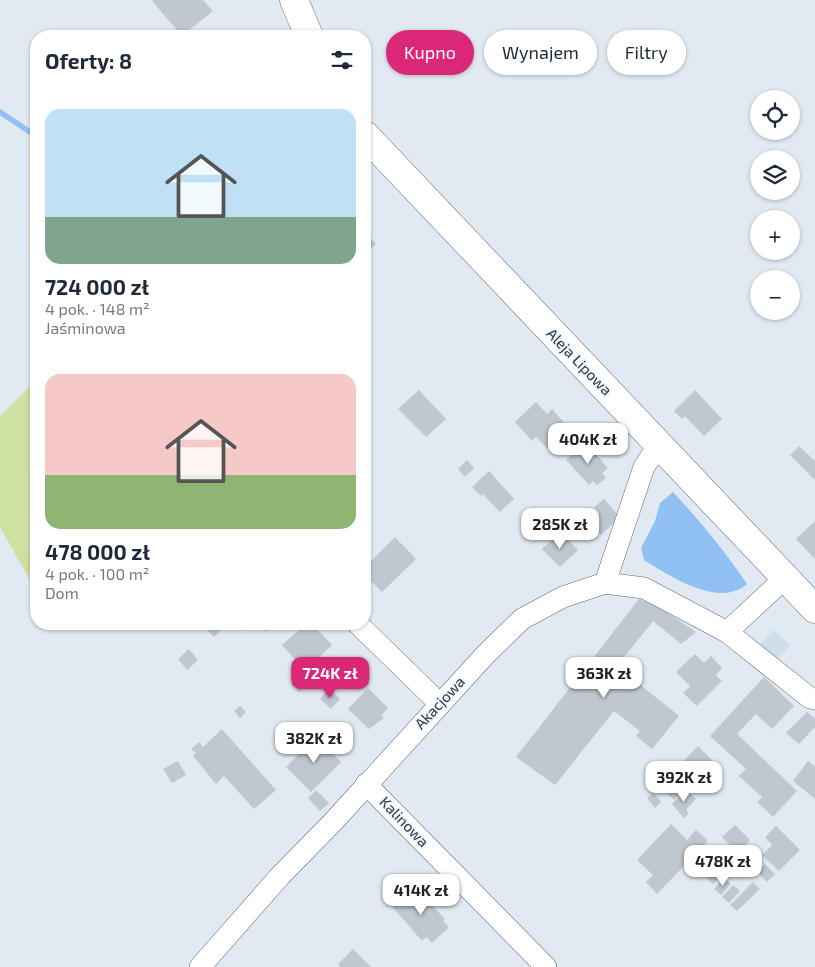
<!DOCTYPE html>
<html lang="pl">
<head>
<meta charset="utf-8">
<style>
	body { margin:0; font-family:"Exo 2",sans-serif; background:#f2f2f3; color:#1f2937; height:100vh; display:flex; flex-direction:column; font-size:19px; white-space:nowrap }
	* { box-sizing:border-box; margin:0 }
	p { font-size:16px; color:#747a83 }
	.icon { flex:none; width:28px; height:28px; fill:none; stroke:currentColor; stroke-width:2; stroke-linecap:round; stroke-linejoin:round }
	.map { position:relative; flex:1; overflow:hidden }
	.sheet { position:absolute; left:30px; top:30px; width:341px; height:600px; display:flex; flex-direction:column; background:#fff; border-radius:20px; box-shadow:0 1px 4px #0004 }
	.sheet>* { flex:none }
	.guide { position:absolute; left:386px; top:30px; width:354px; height:45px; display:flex; gap:10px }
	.tools { position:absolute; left:750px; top:90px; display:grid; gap:10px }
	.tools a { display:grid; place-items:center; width:50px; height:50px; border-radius:50%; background:#fff; box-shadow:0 1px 4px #0004; font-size:25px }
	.price { position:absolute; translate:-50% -42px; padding:0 11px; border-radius:10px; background:#fff; color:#222; font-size:16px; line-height:32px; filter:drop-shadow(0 1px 2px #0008) }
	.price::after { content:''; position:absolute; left:50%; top:30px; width:15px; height:11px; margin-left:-8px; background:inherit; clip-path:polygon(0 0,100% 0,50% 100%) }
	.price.current { background:#db2777; color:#fff }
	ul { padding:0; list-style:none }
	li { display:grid; align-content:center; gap:10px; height:265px; padding:0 15px }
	li span { display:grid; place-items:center; height:155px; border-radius:15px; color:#555 }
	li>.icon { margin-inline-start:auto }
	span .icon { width:90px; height:90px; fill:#fffc; stroke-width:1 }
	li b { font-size:21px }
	h2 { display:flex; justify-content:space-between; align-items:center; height:60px; padding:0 15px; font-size:21px }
	.tag { padding:0 18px; border-radius:22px; background:#fff; box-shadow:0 1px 4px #0004; font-size:18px; line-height:45px }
	.tag.current { background:#db2777; color:#fff }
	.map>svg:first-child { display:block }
	.built { fill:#cfdeeb }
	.green { fill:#cee1a2 }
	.water { fill:#91c0f4 }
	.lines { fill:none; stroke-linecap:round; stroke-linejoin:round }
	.stream { stroke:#91c0f4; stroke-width:5.5 }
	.building { fill:#bfc8cf }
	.street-casing { stroke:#626a71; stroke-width:22 }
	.secondary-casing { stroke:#626a71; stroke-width:29 }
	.street { stroke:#fff; stroke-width:21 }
	.secondary { stroke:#fff; stroke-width:28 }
	.labels { text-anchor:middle; stroke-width:4; stroke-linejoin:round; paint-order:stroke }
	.street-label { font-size:15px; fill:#303336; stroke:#eef7ff }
</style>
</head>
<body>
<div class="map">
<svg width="815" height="967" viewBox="0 0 815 967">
	<rect width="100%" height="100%" fill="#e1eaf2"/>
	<polygon class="built" points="773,630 791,645 778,659 760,644"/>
	<polygon class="green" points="36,380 36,591 0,527 0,416"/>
	<path class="water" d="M673 492C700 521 725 551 747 584 719 609 668 575 644 560L641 548 655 521 660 503Z"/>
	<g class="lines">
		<polyline class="stream" points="0,112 36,136"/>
	</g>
	<g class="building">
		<polygon points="154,0 203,0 213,11 182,36 152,1"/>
		<polygon points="365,232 376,244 365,254"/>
		<polygon points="419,390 446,419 426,437 398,409"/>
		<polygon points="695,390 722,419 704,436 685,416 682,419 674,411"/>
		<polygon points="536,402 547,414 552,409 569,428 547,448 536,437 532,441 515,422"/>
		<polygon points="586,443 608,468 602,473 606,478 597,485 593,481 589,485 566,460"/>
		<polygon points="799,446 815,461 815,480 790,455"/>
		<polygon points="467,460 474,468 465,477 458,469"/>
		<polygon points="489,471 514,499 500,512 483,494 481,496 472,487"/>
		<polygon points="604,499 620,517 601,535 589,523 599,513 594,507"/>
		<polygon points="815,521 815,559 796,539"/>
		<polygon points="560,532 578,550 560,567 542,549"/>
		<polygon points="395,537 416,559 382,592 365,575 365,567"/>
		<polygon points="639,599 662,609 696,632 681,644 653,621 617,666 679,716 652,749 636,736 640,731 614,711 555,785 516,757"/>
		<polygon points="214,624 227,624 214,637 207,630"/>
		<polygon points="240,624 255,624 247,631"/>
		<polygon points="258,624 275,624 266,632"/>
		<polygon points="306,624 312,624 332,645 305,670 282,645"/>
		<polygon points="189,649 198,660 187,670 178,659"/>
		<polygon points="695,654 704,663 711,656 722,668 716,675 722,681 697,706 683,693 690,686 676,672"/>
		<polygon points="305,670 313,678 299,692 291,684"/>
		<polygon points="764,677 794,706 772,729 756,714 737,734 797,791 773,817 757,802 762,797 739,776 746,769 710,736"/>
		<polygon points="329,688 340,699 331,709 320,699"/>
		<polygon points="368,688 388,708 381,716 384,718 369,729 348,709"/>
		<polygon points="240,706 246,712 240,718 234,711"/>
		<polygon points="807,712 815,719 815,727 799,744 786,733"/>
		<polygon points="222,729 276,790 254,809 224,776 216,784 193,756 196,753 191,749 199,742 203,747"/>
		<polygon points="316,736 341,762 311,792 286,767"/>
		<polygon points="698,746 713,761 674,800 659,786 665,781 660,776 667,769 672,773"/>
		<polygon points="178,761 186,775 172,783 163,769"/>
		<polygon points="808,761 815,767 815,799 793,781"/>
		<polygon points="686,789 696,799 686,810 689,813 684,818 672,804"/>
		<polygon points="316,790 329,803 320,811 308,798"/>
		<polygon points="654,793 661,802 655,808 647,798"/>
		<polygon points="671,824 687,840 696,830 708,841 657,894 646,882 653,875 637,860"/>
		<polygon points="735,825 750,840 738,853 722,837"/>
		<polygon points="776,826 800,850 779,871 762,855 772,845 765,837"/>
		<polygon points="717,847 734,864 713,884 696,867"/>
		<polygon points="765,864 775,874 767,882 757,871"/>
		<polygon points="725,878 731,884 721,895 714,889"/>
		<polygon points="753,882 760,889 737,911 730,905"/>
		<polygon points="733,885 740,891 729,903 722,897"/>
		<polygon points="416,889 445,919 443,921 449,927 432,943 426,937 422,941 390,904 399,896 403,901"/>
		<polygon points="353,949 371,967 341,967 338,964"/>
	</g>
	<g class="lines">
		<defs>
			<g id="street">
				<polyline points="605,583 644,588 727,632 786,577"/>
				<polyline points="358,624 440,704"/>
				<polyline points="727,632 810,698 815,699"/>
				<polyline points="366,784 546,967"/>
				<polyline points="200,967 280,876 333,822 486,654 522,619 563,597 605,583 644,467 658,446"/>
			</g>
			<g id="secondary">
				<polyline points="294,0 309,36"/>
				<polyline points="365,135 815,609"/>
			</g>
		</defs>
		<use href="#street" class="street-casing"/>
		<use href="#secondary" class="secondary-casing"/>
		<use href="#street" class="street"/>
		<use href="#secondary" class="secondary"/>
	</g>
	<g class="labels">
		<g class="street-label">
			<text transform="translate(579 362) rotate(46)" y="5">Aleja Lipowa</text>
			<text transform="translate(440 703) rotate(-47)" y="5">Akacjowa</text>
			<text transform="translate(404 822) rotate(46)" y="5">Kalinowa</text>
		</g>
	</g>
</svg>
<div class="tools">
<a><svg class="icon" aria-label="locate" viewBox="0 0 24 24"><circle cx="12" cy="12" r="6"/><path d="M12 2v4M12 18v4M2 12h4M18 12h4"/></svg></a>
<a><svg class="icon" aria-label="layers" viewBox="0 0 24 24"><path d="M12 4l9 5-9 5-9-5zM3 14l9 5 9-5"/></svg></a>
<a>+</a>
<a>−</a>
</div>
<b class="price" style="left:588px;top:465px">404K zł</b>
<b class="price" style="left:560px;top:550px">285K zł</b>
<b class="price current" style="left:330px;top:699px">724K zł</b>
<b class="price" style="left:604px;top:699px">363K zł</b>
<b class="price" style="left:314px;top:764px">382K zł</b>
<b class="price" style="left:684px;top:803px">392K zł</b>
<b class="price" style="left:723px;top:887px">478K zł</b>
<b class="price" style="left:421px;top:916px">414K zł</b>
<div class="guide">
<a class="tag current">Kupno</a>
<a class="tag">Wynajem</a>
<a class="tag">Filtry</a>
</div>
<section class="sheet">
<h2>Oferty: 8<svg class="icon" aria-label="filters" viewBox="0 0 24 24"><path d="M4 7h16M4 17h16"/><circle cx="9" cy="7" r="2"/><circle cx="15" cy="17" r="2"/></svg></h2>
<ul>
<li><span style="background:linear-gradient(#bfe0f5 70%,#7fa58c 0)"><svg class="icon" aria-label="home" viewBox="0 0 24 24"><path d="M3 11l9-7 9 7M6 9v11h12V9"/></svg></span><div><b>724 000 zł</b><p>4 pok. · 148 m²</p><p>Jaśminowa</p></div></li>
<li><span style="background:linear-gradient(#f6c9c9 65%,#8fb573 0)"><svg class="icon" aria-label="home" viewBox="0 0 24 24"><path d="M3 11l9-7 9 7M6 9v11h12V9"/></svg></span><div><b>478 000 zł</b><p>4 pok. · 100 m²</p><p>Dom</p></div></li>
</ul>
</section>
</div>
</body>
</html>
